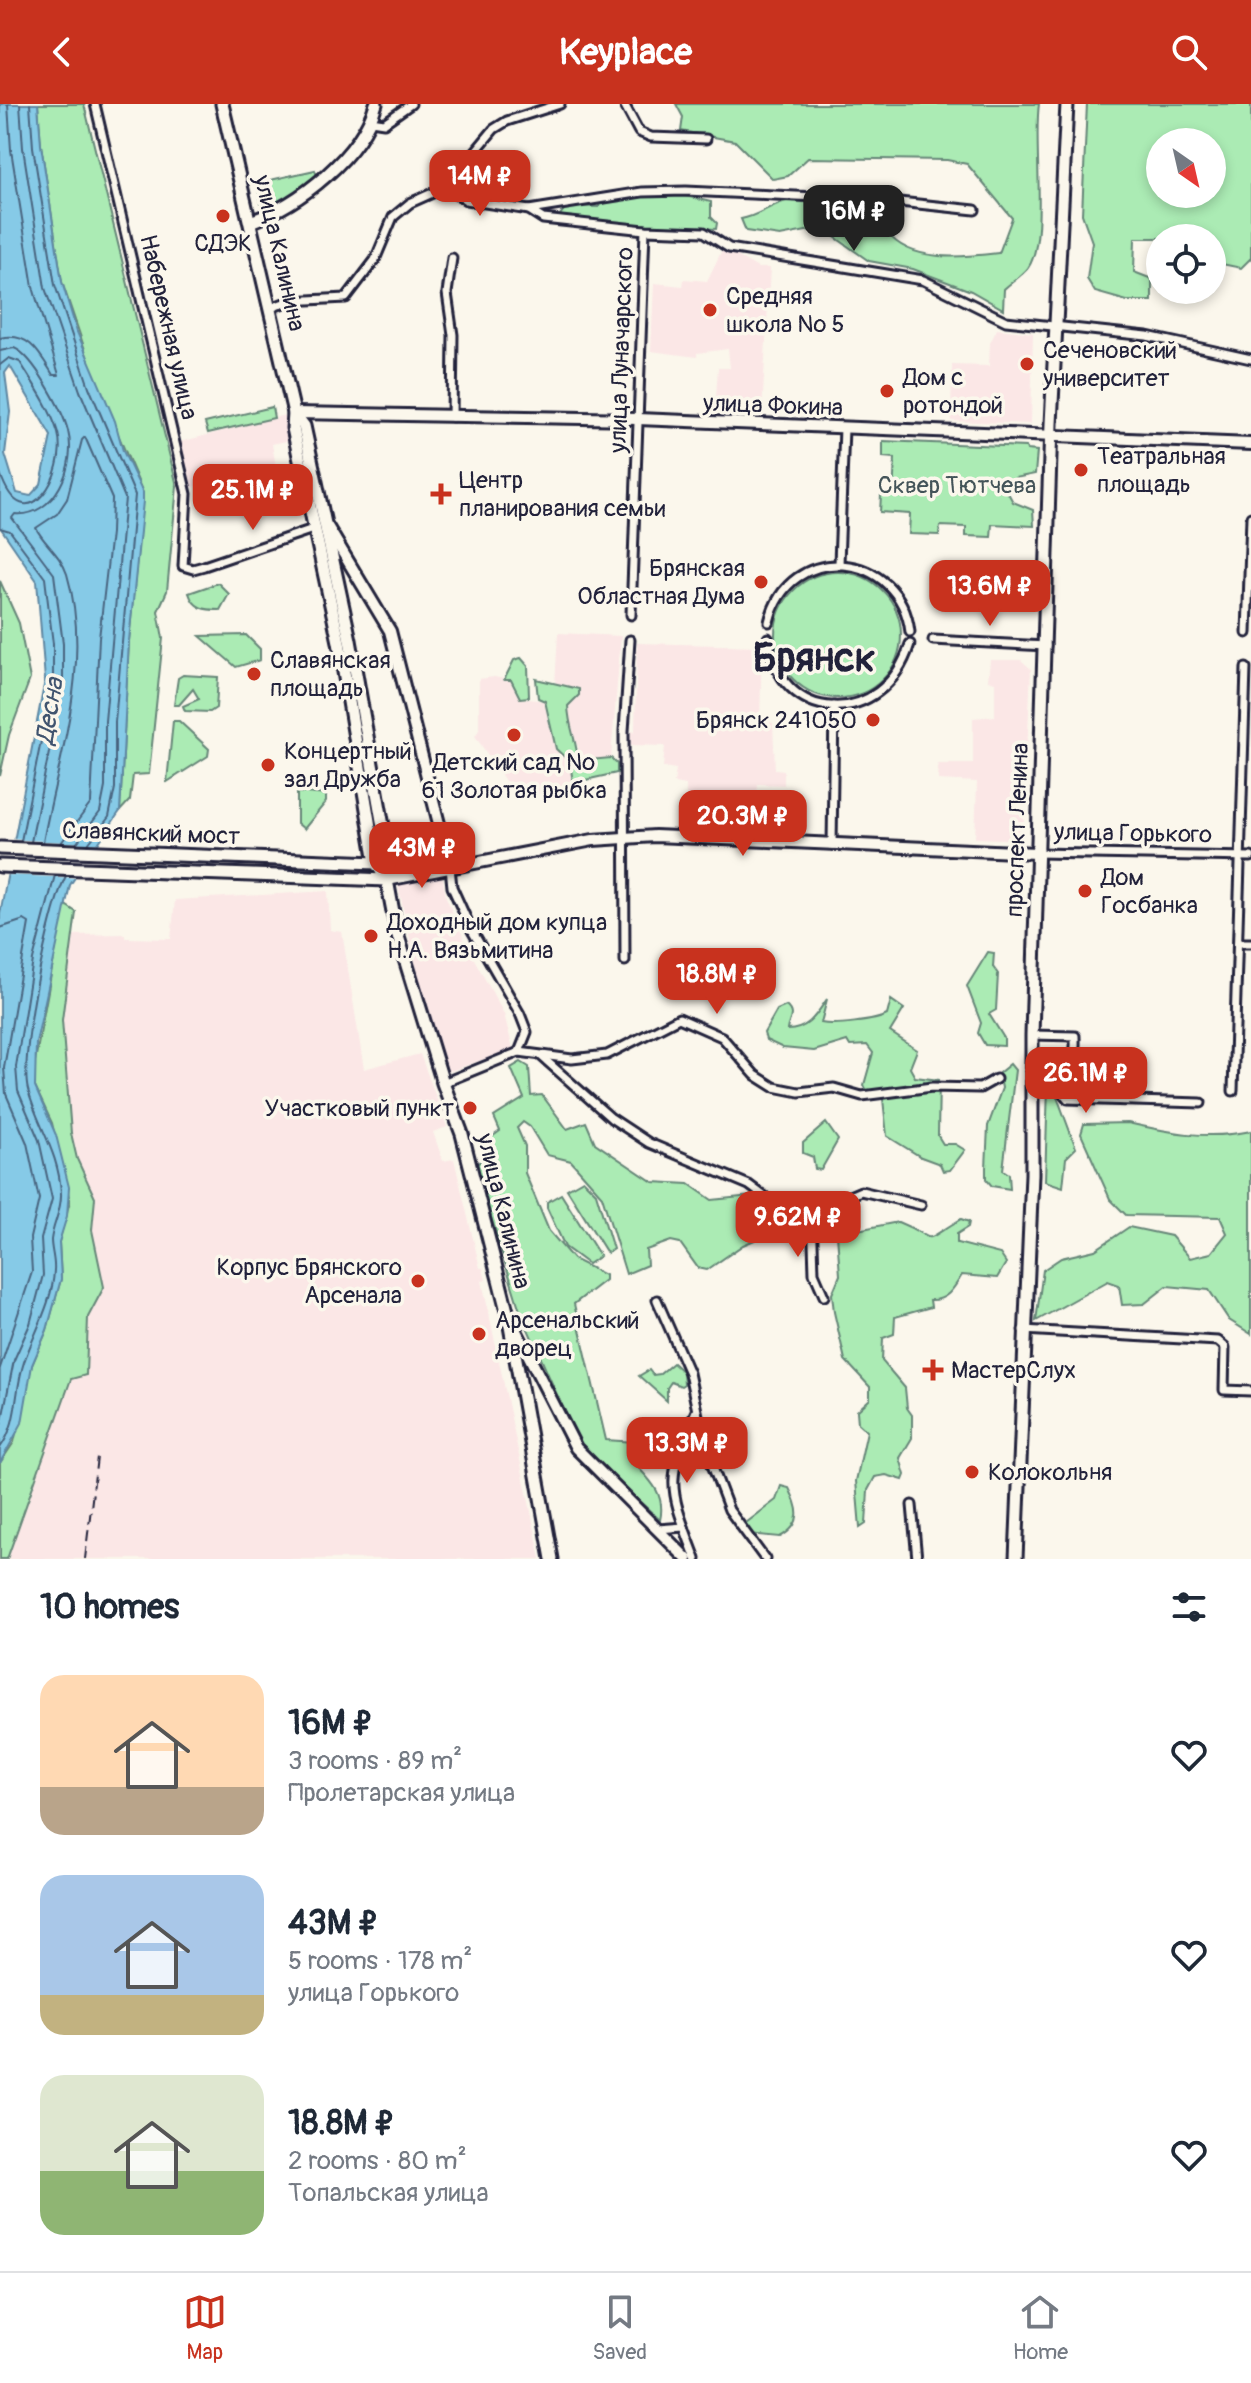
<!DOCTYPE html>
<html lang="en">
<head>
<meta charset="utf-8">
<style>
	body { margin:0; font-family:Pangolin,sans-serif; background:#f6f6f7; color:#1f2937; height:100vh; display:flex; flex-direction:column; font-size:30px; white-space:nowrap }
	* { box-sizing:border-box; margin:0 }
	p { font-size:26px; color:#747a83 }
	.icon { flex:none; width:44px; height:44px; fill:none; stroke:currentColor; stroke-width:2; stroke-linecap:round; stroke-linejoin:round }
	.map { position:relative; height:1455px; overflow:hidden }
	.panel { display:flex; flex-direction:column; background:#fff; flex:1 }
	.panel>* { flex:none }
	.needle { width:52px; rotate:146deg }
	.tools { position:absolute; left:1146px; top:24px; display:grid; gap:16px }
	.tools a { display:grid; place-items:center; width:80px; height:80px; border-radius:50%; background:#fff; box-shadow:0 4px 12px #0003; font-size:40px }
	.price { position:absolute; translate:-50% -68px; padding:0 18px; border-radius:16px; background:#c8321e; color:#fff; font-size:26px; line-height:52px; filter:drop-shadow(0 2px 4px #0008) }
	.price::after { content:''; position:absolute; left:50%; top:48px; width:24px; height:18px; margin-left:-12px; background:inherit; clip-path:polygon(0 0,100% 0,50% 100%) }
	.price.selected { background:#222; color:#fff }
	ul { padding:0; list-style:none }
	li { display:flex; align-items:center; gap:24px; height:200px; padding:0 40px }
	li span { display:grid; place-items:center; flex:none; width:224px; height:160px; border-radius:24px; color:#555 }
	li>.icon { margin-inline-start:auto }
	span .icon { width:96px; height:96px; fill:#fffc; stroke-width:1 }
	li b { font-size:34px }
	h2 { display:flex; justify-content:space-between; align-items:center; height:96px; padding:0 40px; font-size:34px }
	header { display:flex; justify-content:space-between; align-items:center; height:104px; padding:0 40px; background:#c8321e; color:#fff; font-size:36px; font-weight:800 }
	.tab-bar { display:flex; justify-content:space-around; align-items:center; height:112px; border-top:2px solid #e0e1e3; background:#fff; font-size:22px; color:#747a83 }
	.tab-bar a { display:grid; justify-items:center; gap:4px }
	.tab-bar .selected { color:#c8321e }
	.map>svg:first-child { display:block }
	.built { fill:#fbe7e6 }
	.green { fill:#abebb4; stroke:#668678; stroke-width:2; fill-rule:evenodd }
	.water { fill:#86cae7; stroke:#5e87a2; stroke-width:2; fill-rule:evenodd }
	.pier { fill:#fbf7ec }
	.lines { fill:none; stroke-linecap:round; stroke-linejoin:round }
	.shore { stroke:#4a6580; stroke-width:2 }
	.street-casing { stroke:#22223b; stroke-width:13 }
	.secondary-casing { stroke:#22223b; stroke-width:16 }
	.primary-casing { stroke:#22223b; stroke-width:17 }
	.street { stroke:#fbf7ec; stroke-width:7 }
	.secondary { stroke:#fbf7ec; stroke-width:10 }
	.primary { stroke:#fbf7ec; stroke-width:11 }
	.rail { stroke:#22223b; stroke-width:2; stroke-dasharray:12 6; stroke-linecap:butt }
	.poi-dot { fill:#c8321e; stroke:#fbf7ec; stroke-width:3 }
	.labels { text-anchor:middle; stroke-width:7; stroke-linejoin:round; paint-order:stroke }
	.poi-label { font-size:24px; fill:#22223b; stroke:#fbf7ec; text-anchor:start }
	.street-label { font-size:24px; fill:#22223b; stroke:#fbf7ec }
	.park-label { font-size:24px; fill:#445459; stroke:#fbf7ec }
	.water-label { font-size:26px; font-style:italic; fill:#40546f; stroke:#fbf7ec }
	.town-label { font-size:40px; font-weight:bold; fill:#22223b; stroke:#fbf7ec }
</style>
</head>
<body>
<header><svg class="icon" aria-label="back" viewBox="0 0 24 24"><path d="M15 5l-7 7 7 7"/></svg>Keyplace<svg class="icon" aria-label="search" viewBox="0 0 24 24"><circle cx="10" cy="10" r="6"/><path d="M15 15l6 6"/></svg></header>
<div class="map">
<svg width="1251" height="1455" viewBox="0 0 1251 1455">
	<rect width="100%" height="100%" fill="#fbf7ec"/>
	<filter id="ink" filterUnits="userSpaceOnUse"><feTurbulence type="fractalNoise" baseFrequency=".0125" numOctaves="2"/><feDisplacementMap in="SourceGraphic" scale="16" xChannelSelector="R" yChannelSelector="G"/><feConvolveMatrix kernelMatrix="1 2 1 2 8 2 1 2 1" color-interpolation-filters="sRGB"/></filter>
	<g filter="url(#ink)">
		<g class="built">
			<polygon points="723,144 758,164 770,164 762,309 715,307 718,264 730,264 728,245 697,249 697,253 651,247 654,179 683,182 684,175 707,177"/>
			<polygon points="997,225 1033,229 1031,320 951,317 952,261 989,262 990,239"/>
			<polygon points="285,311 291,336 272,340 277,368 187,384 176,339"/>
			<polygon points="558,529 621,532 611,654 578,657 578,642 569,627 568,602 578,592 554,599"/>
			<polygon points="637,539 762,542 760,617 773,619 775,665 784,666 784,681 758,680 757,695 686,694 686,681 674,679 676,665 663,663 665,642 630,641 631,628 635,627"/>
			<polygon points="990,556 1021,556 1031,565 1023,736 975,734 977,678 938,676 938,660 973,660 973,614 995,612 995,578 988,576"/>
			<polygon points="494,573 511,576 520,594 545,597 556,644 571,658 574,686 565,690 514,690 475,632 479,626 479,575"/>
			<polygon points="442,770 446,793 467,842 504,910 513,945 448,968 422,890 398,781"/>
			<polygon points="328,787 330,826 342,828 364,965 420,950 447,1023 433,1028 443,1057 454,1055 480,1164 483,1164 486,1176 482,1177 541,1455 7,1455 71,1275 88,1213 104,1183 92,1126 95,1094 77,1055 71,1029 62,916 72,831 125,830 125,834 171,835 175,796"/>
		</g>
		<g class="green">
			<polygon points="38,0 84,0 177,382 167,487 158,507 163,534 149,670 133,671 130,696 120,707 129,537 143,389 97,281 62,178 41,41"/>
			<path d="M676 0H1039C1033 39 1048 136 1028 164 1022 172 1011 178 1004 185L1003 205 971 187 913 165 869 157 822 124 780 132 746 127 741 115C758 112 767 103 783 98 808 90 854 94 878 105 881 112 883 122 887 128 910 160 966 153 999 149L1012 114 967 60 947 56 808 54 788 72 773 75 735 37 681 27 683 13Z"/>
			<path d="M1087 0H1251V154L1241 164 1212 158V134H1135L1134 168 1152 175V197H1127L1095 188 1087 175 1092 138 1082 110ZM1212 38V90H1160V38Z"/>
			<polygon points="315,66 318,75 274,104 262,103 257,79"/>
			<polygon points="642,90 681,91 711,98 711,113 717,119 716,125 565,116 560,111 567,102 599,103 600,96"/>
			<polygon points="272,303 274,314 208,329 205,319"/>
			<polygon points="883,337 1026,343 1027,346 1037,347 1035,370 1015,374 1007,387 1013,398 1033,406 1034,422 992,420 991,433 966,432 966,423 940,422 939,431 909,430 910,410 880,408 881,391 893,391 895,354 883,353"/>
			<circle cx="838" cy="531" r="63"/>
			<polygon points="0,477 19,519 30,575 9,631 0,672"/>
			<path d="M218 479 229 490 220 506C205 506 194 505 189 489Z"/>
			<polygon points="246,531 260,545 260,556 236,563 200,532"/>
			<polygon points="521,554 528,562 529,593 520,594 511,576 504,576 514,556"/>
			<polygon points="183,571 218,573 216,604 210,608 185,607 183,602 199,595 193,585 179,601 174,601 178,574"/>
			<path d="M536 575 579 585V591L568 602C569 625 577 637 578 657L611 654 617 660V669L581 677 574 686 570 658 556 645 545 597 538 594Z"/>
			<polygon points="173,617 179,617 209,645 208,652 167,678"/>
			<polygon points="297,688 326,691 326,698 304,725 297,719"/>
			<polygon points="64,800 76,808 62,916 71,1029 77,1055 95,1094 92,1126 104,1183 88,1213 86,1271 71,1275 7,1455 0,1455 0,1359 14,1338 32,1261 47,1226 61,1175 59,1138 70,1097 52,1019 35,983 34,963"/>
			<polygon points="988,848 994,849 993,863 998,870 996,906 989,910 1004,934 1004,942 985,941 978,929 981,919 967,882"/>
			<path d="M827 895 821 919C834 922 876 917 887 911L891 896 904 905 890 928 917 946 910 964 915 973 939 976 938 1032 943 1040H955L965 1046 950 1066 943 1067 940 1060 921 1053 887 1032 883 995 867 987 864 981 873 949 867 941 850 942 847 937 814 947 783 944 766 936 764 929 777 906 786 902C796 911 788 916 787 926 808 926 816 911 827 895Z"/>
			<path d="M521 958 529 963 531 992 542 991 567 1025 586 1018 595 1039 653 1078 689 1080 712 1096 761 1091 778 1116 771 1129 743 1141 707 1166 698 1164 680 1139 671 1137 646 1146 647 1161 626 1170 602 1092 571 1057 547 1051 530 1023 523 1018 517 1024 525 1042V1069L549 1127 573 1155 605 1171V1176L574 1200 606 1336 635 1338 659 1346 664 1358 652 1362 634 1359C650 1376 666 1390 660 1416L580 1343 520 1207 475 1061 485 1054 482 1040 500 1027 494 1013 524 994 511 964Z"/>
			<polygon points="1010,960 1015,966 1003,1066 1009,1070 1010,1085 992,1082 986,1075 986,1064 988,1022 1002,984 999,969"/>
			<polygon points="1048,982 1053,982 1076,1044 1066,1054 1063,1083 1045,1077"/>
			<polygon points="826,1019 838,1036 821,1066 815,1065 813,1053 803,1049 803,1039"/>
			<path d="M1128 1019C1171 1029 1208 1036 1251 1027V1230L1229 1216 1209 1186 1167 1182 1144 1200 1122 1201 1119 1181 1108 1177 1036 1217 1043 1166 1061 1154 1095 1146 1129 1123 1171 1132 1190 1154 1211 1149 1227 1129 1220 1113 1126 1111 1110 1095 1081 1030 1084 1020Z"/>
			<polygon points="583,1076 596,1089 613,1145 607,1149 567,1085"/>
			<polygon points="561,1090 600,1152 588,1160 565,1143 547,1104 547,1098"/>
			<path d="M961 1115 969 1118 968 1123 957 1130V1139L1000 1150 1006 1159 997 1174 962 1171C954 1184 947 1197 930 1196L931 1203 895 1213 894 1230 883 1234 882 1257 905 1284 907 1304 912 1311V1334L900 1354 905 1371 903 1376 886 1371 875 1373 868 1386 866 1420 860 1424 856 1377 867 1327 858 1319 857 1307 870 1295V1283L845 1256 834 1208 832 1190 840 1171 837 1130 898 1118C943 1136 915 1142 961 1115Z"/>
			<polygon points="673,1259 683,1268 684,1280 681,1282 671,1278 667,1284 667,1297 639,1272 649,1266 653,1271 660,1270"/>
			<path d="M781 1382 789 1384C799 1404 804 1420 780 1433L747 1430 742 1422 776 1396Z"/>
		</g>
		<path class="water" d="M0 0H38L41 41 62 178 77 228 115 317 123 347 143 389V397L129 537 120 707 70 781 36 939 35 983 56 1031 69 1083 67 1112 59 1138 61 1175 47 1226 32 1261 22 1319 0 1359V810L45 576 37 477 0 423ZM10 262 51 332 41 380 30 392 17 389 5 350 10 308 5 269Z"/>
		<polygon class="pier" points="9,735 104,740 78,774 5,771"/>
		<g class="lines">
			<g class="shore">
				<polyline points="20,0 23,44 45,184 80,287 125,394 105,617 105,683 100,708 76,740"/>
				<polyline points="30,0 33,43 55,181 89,283 135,391 115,618 115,684 109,713 88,740"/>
				<path d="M0 234C29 227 40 250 53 271H59L33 183 11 46 8 0"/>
				<path d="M0 247 14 244C33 251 63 307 68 327 77 361 55 414 15 410L12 414 54 470 63 540V579L31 738"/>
				<path d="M0 261 9 254 20 258C33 279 51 305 58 329 69 367 25 443 0 369"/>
				<polyline points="0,424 10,427 45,474 53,540 53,577 21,737"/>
				<path d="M43 738C59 652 93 558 67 470 61 451 44 440 36 424L57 410 67 395 82 336 85 333 112 395 111 429 99 534 91 699 61 739"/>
				<polyline points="0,824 24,816 29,819 4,964 6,990 27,1039 39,1095 30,1134 32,1168 0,1264"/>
				<polyline points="0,1326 14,1256 30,1220 43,1171 41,1135 52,1095 39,1036 18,987 16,963 33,856 55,771"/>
				<path d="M0 1344C19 1318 14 1288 24 1258 34 1229 53 1198 54 1166 55 1156 51 1146 51 1136 53 1119 62 1106 61 1089 59 1048 37 1021 28 986 19 953 49 803 66 772"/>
			</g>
			<defs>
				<g id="street">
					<polyline points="95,0 187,390 183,462 193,465 204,462 316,424"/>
					<polyline points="624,0 639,28 651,33 706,35"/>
					<polyline points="371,17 384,19 411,0"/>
					<polyline points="446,83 466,96 529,106 543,115 645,126 704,128 729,144 923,176 1006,217 1147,232 1251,255"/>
					<polyline points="529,106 642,88 686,87 880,96 975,106"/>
					<polyline points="452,154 447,189 453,231 452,313"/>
					<polyline points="271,204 289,197 346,194 375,156 393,113 410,99 446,83 494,25 507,17 560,0"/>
					<polyline points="839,460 844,324"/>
					<polyline points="631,511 645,126"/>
					<path d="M769 518C788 436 900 445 910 528"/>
					<polyline points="1247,529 1251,413"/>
					<path d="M768 534C778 621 883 627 910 540"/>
					<polyline points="933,536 1046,542"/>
					<polyline points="832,741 834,602"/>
					<polyline points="1037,749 1251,753"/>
					<polyline points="450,763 452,783 471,825 520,910 527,928 519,948"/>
					<polyline points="1239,839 1251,839"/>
					<polyline points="625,857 624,627 630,536"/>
					<path d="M1032 931 1075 932C1075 937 1076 946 1073 951 1062 967 1050 977 1068 995L1201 999"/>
					<polyline points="541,952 611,1014 649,1039 749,1081 780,1104 812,1108 861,1087 921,1101"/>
					<polyline points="443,979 519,948 572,955 607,951 679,914 722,933 755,971 774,983 799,988 834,984 862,992 932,983 980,984 996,975"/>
					<polyline points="1233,987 1246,564"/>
					<polyline points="812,1108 814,1169 824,1192"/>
					<polyline points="657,1196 689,1269 704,1340 729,1406 765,1455"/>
					<polyline points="1023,1226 1218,1237 1225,1243 1224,1286 1251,1287"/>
					<path d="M696 1307C664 1379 669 1383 696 1455"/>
					<polyline points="912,1401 917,1455"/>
					<polyline points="658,1425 684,1423"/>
				</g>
				<g id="secondary">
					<polyline points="294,309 638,315 1251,340"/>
					<polyline points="327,422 390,527 450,763"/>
					<polyline points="387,776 593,736 655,732 1037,749"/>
					<polyline points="511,1217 576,1344 687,1455"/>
				</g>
				<g id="primary">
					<polyline points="222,0 294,309 293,324 339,538 376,759 387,776"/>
					<path d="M250 118C300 100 361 52 376 0"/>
					<polyline points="294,309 304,322 350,536 389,756 387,776 397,829 443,979 462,1030 508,1211 552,1455"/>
					<polyline points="0,744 376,759"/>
					<polyline points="0,762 387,776"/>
					<polyline points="1016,1455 1032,1070 1032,931 1051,320 1067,0"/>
				</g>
			</defs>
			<use href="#street" class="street-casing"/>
			<use href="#secondary" class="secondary-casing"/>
			<use href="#primary" class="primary-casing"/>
			<use href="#street" class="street"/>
			<use href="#secondary" class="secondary"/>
			<use href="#primary" class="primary"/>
			<polyline class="rail" points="85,1455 97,1353"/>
		</g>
	</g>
	<g class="poi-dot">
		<circle cx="223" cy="112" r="8"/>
		<circle cx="710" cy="206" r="8"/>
		<circle cx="1027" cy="260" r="8"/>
		<circle cx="887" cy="287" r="8"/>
		<circle cx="1081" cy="366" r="8"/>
		<path d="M437 378h8v8h8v8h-8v8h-8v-8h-8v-8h8z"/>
		<circle cx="761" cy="478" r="8"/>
		<circle cx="254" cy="570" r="8"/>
		<circle cx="873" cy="616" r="8"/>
		<circle cx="514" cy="631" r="8"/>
		<circle cx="268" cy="661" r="8"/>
		<circle cx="1085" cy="787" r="8"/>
		<circle cx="371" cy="832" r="8"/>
		<circle cx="470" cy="1004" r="8"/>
		<circle cx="418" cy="1177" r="8"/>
		<circle cx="479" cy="1230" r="8"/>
		<path d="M929 1254h8v8h8v8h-8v8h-8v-8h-8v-8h8z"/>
		<circle cx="972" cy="1368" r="8"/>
	</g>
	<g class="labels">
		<g class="poi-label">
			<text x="223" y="147" text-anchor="middle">СДЭК</text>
			<text x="726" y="200">Средняя<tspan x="726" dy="28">школа № 5</tspan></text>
			<text x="1043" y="254">Сеченовский<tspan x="1043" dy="28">университет</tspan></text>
			<text x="903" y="281">Дом с<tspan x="903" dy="28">ротондой</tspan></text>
			<text x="1097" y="360">Театральная<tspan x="1097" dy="28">площадь</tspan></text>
			<text x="459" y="384">Центр<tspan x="459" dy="28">планирования семьи</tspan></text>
			<text x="745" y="472" text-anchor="end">Брянская<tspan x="745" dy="28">Областная Дума</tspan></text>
			<text x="270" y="564">Славянская<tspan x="270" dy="28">площадь</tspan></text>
			<text x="857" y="624" text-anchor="end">Брянск 241050</text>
			<text x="284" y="655">Концертный<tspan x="284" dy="28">зал Дружба</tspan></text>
			<text x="514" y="666" text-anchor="middle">Детский сад №<tspan x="514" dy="28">61 Золотая рыбка</tspan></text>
			<text x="1101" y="781">Дом<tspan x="1101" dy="28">Госбанка</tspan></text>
			<text x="387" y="826">Доходный дом купца<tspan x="387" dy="28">Н.А. Вязьмитина</tspan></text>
			<text x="454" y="1012" text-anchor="end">Участковый пункт</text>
			<text x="402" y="1171" text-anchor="end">Корпус Брянского<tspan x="402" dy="28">Арсенала</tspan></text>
			<text x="495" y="1224">Арсенальский<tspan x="495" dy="28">дворец</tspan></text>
			<text x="951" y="1274">МастерСлух</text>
			<text x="988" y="1376">Колокольня</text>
		</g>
		<g class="street-label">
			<text transform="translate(280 149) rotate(77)" y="8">улица Калинина</text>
			<text transform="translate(169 223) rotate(77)" y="8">Набережная улица</text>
			<text transform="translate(621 246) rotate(-88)" y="8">улица Луначарского</text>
			<text transform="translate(773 301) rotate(2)" y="8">улица Фокина</text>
			<text transform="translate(1017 726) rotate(-88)" y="8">проспект Ленина</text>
			<text transform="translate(151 729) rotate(2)" y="8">Славянский мост</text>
			<text transform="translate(1133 729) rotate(1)" y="8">улица Горького</text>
			<text transform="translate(504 1107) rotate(76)" y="8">улица Калинина</text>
		</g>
		<g class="park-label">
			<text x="957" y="389">Сквер Тютчева</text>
		</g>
		<g class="water-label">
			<text transform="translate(49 607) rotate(-81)" y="9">Десна</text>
		</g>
		<g class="town-label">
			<text x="814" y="567">Брянск</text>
		</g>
	</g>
</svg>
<div class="tools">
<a><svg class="needle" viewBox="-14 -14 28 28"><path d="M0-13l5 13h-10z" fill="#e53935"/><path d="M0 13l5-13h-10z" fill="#747a83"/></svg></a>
<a><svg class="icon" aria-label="locate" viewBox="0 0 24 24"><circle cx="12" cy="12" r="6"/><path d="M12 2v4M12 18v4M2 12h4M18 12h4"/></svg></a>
</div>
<b class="price" style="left:480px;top:114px">14M ₽</b>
<b class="price selected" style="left:854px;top:149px">16M ₽</b>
<b class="price" style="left:253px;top:428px">25.1M ₽</b>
<b class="price" style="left:990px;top:524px">13.6M ₽</b>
<b class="price" style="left:743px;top:754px">20.3M ₽</b>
<b class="price" style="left:422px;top:786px">43M ₽</b>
<b class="price" style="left:717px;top:912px">18.8M ₽</b>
<b class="price" style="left:1086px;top:1011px">26.1M ₽</b>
<b class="price" style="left:798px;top:1155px">9.62M ₽</b>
<b class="price" style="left:687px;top:1381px">13.3M ₽</b>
</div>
<section class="panel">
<h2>10 homes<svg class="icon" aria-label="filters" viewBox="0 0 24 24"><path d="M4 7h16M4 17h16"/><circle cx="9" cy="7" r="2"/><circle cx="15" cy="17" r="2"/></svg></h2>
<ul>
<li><span style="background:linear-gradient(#ffd9b3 70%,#b9a48a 0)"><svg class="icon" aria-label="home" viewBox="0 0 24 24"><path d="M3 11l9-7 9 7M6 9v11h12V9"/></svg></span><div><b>16M ₽</b><p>3 rooms · 89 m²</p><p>Пролетарская улица</p></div><svg class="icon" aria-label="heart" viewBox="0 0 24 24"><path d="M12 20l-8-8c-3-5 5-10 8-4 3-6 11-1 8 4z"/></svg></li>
<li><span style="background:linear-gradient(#a9c7e8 75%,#c2b280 0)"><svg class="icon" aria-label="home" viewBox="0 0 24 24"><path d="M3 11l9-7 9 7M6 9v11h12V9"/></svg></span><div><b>43M ₽</b><p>5 rooms · 178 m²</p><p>улица Горького</p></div><svg class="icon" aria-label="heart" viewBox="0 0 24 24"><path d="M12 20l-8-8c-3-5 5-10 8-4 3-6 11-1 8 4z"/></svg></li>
<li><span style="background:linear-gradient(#dfe7d0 60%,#8fb573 0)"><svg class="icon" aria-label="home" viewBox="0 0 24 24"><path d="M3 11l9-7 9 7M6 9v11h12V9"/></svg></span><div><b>18.8M ₽</b><p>2 rooms · 80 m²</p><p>Топальская улица</p></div><svg class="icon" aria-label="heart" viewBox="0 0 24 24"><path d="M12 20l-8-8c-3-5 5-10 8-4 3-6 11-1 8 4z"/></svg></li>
</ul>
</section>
<nav class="tab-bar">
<a class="selected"><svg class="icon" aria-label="map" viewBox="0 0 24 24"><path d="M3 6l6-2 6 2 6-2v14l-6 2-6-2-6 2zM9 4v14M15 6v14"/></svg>Map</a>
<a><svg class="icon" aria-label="saved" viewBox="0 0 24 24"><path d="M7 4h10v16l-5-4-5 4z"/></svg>Saved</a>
<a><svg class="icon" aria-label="home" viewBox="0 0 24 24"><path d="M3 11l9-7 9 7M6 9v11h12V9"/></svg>Home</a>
</nav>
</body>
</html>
